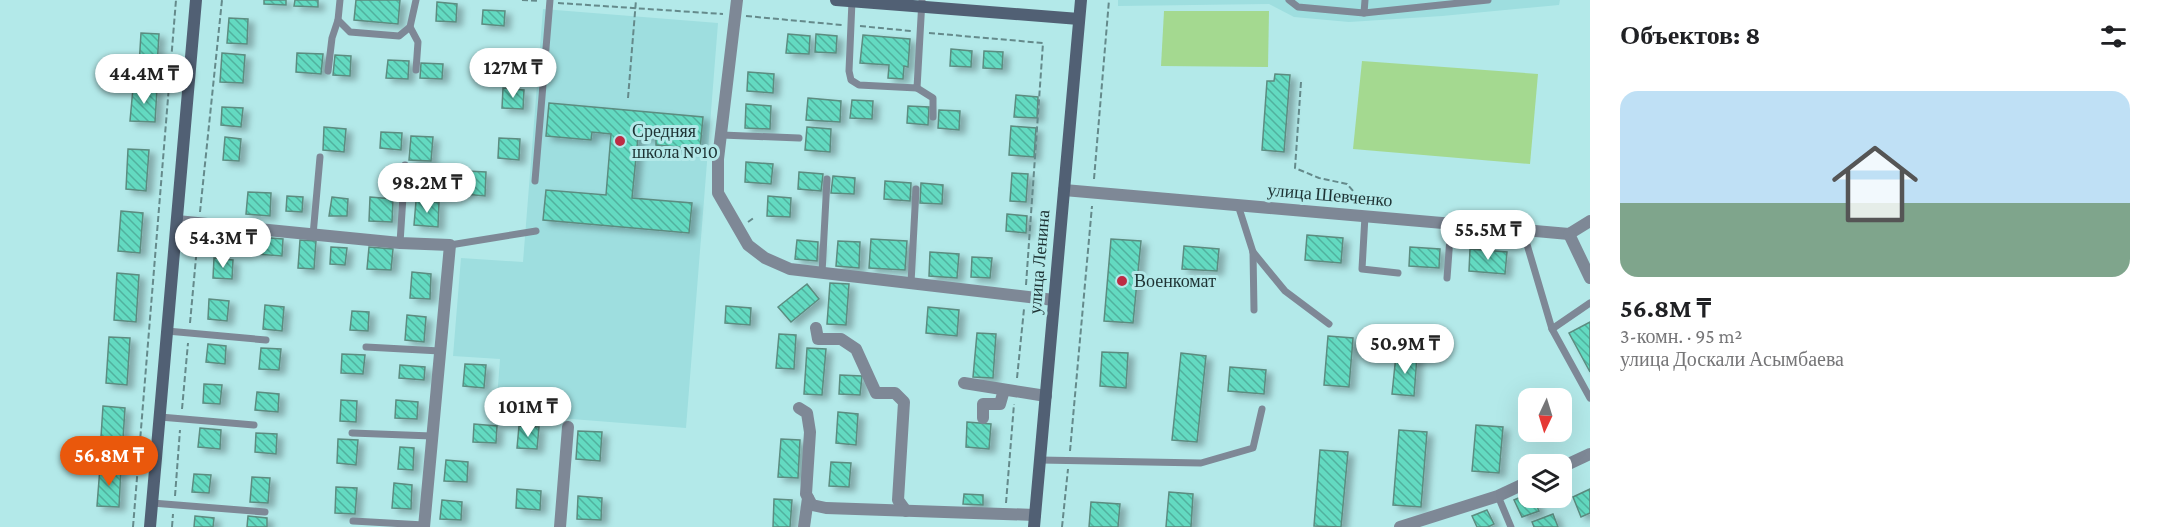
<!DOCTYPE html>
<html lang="ru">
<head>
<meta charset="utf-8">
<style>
	body { margin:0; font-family:"Crimson Pro",serif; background:#f2f2f2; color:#202124; height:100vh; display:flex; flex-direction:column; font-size:22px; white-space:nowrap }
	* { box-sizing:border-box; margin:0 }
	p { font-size:20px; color:#757577 }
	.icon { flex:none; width:33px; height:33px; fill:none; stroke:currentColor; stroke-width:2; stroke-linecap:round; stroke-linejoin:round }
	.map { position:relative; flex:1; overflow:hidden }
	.details { display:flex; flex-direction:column; background:#fff; width:570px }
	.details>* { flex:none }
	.needle { width:39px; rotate:184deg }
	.buttons { position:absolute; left:1518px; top:388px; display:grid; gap:12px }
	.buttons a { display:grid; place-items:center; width:54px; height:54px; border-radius:12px; background:#fff; box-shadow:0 6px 24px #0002; font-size:30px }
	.price { position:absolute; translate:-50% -51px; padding:0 14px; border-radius:21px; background:#fff; color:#222; font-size:20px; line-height:39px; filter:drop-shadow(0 2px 3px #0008) }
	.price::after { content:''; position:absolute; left:50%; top:36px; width:18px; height:14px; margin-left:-9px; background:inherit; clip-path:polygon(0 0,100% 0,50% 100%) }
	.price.active { background:#ea580c; color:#fff }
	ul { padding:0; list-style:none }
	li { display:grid; align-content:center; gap:12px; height:318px; padding:0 30px }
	li span { display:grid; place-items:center; height:186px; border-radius:18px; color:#555 }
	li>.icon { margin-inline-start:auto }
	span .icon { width:108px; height:108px; fill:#fffc; stroke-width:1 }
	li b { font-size:26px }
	h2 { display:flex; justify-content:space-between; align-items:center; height:72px; padding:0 30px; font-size:26px }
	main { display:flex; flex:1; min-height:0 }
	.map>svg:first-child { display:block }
	.built { fill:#9ededf }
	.pitch { fill:#a4d990 }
	.building { fill:url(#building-back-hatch); stroke:#5c8c80; stroke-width:1.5; filter:url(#shadow) }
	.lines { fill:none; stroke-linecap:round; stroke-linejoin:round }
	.path { stroke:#658a8b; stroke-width:2; stroke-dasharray:6 3; stroke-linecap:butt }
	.lane { stroke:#7e8896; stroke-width:7 }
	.street { stroke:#7e8896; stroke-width:12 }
	.secondary { stroke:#516074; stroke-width:12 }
	.poi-dot { fill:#bd2c44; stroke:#b3e9e9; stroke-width:2 }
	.labels { text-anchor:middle; stroke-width:6; stroke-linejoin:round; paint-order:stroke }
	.poi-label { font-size:18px; fill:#1e3334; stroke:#b3e9e9; text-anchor:start }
	.street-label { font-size:18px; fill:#1e3334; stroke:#b3e9e9 }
</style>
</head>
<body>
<main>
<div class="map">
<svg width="1590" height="527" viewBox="0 0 1590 527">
	<defs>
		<pattern id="building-back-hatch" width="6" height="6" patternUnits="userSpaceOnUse" patternTransform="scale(1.5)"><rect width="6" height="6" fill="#63dac1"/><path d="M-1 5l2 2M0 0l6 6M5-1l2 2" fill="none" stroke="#51b19e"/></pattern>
		<filter id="shadow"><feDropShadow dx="6" dy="4" stdDeviation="3" flood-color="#0004"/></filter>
	</defs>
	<rect width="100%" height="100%" fill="#b3e9e9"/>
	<g class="built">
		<polygon points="1118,0 1560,0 1559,5 1442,16 1349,22 1294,17 1269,4 1118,6"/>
		<polygon points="543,9 718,23 686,428 496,413 500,359 453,356 461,258 523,262"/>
	</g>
	<g class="pitch">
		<polygon points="1164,11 1269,11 1268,67 1161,66"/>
		<polygon points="1362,61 1538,74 1530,164 1353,149"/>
	</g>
	<g class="building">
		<polygon points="264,0 286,0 286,5 264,4"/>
		<polygon points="295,0 318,0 318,7 294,6"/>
		<polygon points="356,0 400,0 398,24 354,20"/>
		<polygon points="437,2 457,4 456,22 436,21"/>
		<polygon points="483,10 505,11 504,26 482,24"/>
		<polygon points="229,18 248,19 247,44 227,43"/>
		<polygon points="141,33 159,34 157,67 139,66"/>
		<polygon points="788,34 810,36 809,54 786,53"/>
		<polygon points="816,34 837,36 836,53 815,52"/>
		<polygon points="863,35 910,39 908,67 904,66 903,79 888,78 889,65 860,63"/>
		<polygon points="951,49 972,51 971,67 950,66"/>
		<polygon points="984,51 1003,52 1002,69 983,68"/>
		<polygon points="222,53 245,55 243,83 220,82"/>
		<polygon points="297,53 323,54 321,74 296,72"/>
		<polygon points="509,53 529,54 528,74 508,73"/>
		<polygon points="335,55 351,56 350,76 333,75"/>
		<polygon points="388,60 409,61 408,79 386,78"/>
		<polygon points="421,63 443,64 442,79 420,78"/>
		<polygon points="748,72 774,74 773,93 747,91"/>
		<polygon points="1275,74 1290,75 1284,152 1262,150 1267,81 1274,81"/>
		<polygon points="133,88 157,89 155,122 130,121"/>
		<polygon points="503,88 524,90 523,109 502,108"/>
		<polygon points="1016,95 1038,97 1037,118 1014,117"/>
		<polygon points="808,98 841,101 840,122 806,120"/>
		<polygon points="852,100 873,101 872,119 850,118"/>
		<polygon points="549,103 703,117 700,149 656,145 656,138 638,137 632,198 692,203 689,233 543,220 546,190 606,195 611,134 592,132 591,140 546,136"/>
		<polygon points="746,104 771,106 770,129 745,128"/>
		<polygon points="908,106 929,107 928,125 907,123"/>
		<polygon points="222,107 243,108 241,127 221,125"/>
		<polygon points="939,110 960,111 959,130 938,128"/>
		<polygon points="1011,126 1036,128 1034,157 1009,155"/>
		<polygon points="324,127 346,129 344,152 323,150"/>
		<polygon points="807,127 831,129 830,152 805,150"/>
		<polygon points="381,132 402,133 401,150 380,148"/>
		<polygon points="411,136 433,137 431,161 409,160"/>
		<polygon points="225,137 241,139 239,161 223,160"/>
		<polygon points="499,138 520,139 519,160 498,158"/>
		<polygon points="128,149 149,150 146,191 126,189"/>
		<polygon points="746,162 773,164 771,184 745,182"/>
		<polygon points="466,171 486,172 485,196 464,194"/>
		<polygon points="799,172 823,174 821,191 798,189"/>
		<polygon points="1012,173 1028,174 1026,202 1010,201"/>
		<polygon points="833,176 855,178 854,194 831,193"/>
		<polygon points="885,181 911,183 910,201 884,199"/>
		<polygon points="921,183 943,185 942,204 920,203"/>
		<polygon points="248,192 271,193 270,216 246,214"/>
		<polygon points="287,196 303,197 302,212 286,211"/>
		<polygon points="768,196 791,198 790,217 767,216"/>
		<polygon points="332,197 348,199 347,216 329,216"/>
		<polygon points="370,197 393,199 392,222 369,221"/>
		<polygon points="416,201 439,202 438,227 414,225"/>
		<polygon points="121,211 143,213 140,253 118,251"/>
		<polygon points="1007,214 1027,216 1026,233 1006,231"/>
		<polygon points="1307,235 1343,238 1341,263 1305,260"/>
		<polygon points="258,237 283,239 282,256 256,254"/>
		<polygon points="871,239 907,241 905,270 869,268"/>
		<polygon points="1111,239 1141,241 1133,323 1104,321"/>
		<polygon points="300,240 316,241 314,269 298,268"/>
		<polygon points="797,240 818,242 817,261 795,259"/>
		<polygon points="838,241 860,242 859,268 836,266"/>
		<polygon points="1184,246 1219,249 1217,271 1182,269"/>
		<polygon points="331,247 347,248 345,265 330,264"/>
		<polygon points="369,247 393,249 391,270 367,269"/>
		<polygon points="1410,247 1440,249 1439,268 1409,266"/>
		<polygon points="1470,249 1507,252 1505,274 1469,271"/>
		<polygon points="930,252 959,254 957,278 929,276"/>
		<polygon points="972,257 992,258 990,278 971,277"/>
		<polygon points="214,258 233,260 232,279 213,278"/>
		<polygon points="412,272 431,274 430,299 410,298"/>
		<polygon points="117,273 139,275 136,322 114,320"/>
		<polygon points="830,283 849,284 846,325 827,324"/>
		<polygon points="807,284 819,299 791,322 778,307"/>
		<polygon points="209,299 229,301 227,321 208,319"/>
		<polygon points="265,305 284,307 282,331 263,329"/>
		<polygon points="726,306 751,308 750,325 725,323"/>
		<polygon points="928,307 959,310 957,336 926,333"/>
		<polygon points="352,311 369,312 368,331 350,330"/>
		<polygon points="407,315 426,317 424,342 405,340"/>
		<polygon points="1590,322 1590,372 1569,333"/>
		<polygon points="977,333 996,334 993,378 973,377"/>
		<polygon points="779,334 796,335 794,369 776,368"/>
		<polygon points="1328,336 1353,338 1349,387 1324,385"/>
		<polygon points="109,337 130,338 127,385 106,383"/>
		<polygon points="208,344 226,346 225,364 206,362"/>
		<polygon points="261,348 281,349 279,370 259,369"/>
		<polygon points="807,348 826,349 822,395 804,394"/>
		<polygon points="1102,352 1128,353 1126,388 1100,386"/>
		<polygon points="1181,353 1206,356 1197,442 1172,440"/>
		<polygon points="342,354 365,355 363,374 341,373"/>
		<polygon points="1396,355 1417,356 1414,396 1392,394"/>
		<polygon points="465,364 486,365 484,388 463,386"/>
		<polygon points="400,365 425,367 424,380 399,378"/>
		<polygon points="1230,367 1266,370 1264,394 1228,391"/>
		<polygon points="840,375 862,376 860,395 839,394"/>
		<polygon points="204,384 222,385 220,404 203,403"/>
		<polygon points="257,392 279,394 278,412 255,410"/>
		<polygon points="341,400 357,401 356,422 340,421"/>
		<polygon points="396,400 418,402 417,419 395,418"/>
		<polygon points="103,406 125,408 123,439 101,437"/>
		<polygon points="838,412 858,414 856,445 836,443"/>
		<polygon points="967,422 991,424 989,449 966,447"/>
		<polygon points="474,424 497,426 496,443 473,442"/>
		<polygon points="1476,425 1503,427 1499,473 1472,471"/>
		<polygon points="519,426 539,427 537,449 517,448"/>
		<polygon points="200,428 221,430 220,449 198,447"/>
		<polygon points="1399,430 1427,432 1421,507 1393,505"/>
		<polygon points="578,431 602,432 600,461 576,459"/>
		<polygon points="256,433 277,434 276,454 255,452"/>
		<polygon points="338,439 358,440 356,465 337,463"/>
		<polygon points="781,439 800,440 798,478 778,477"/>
		<polygon points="400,447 414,448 413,470 398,469"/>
		<polygon points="1320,450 1348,452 1341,527 1314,526"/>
		<polygon points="446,460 468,462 467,482 444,481"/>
		<polygon points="831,462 851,463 849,487 829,486"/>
		<polygon points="100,467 121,468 119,507 97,506"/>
		<polygon points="194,474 211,475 209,493 192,492"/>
		<polygon points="252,477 270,478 268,503 250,502"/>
		<polygon points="394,483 412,485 411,509 392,508"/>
		<polygon points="336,487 357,488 355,514 335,513"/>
		<polygon points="517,489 541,491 540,510 516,508"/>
		<polygon points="1590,489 1590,513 1581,517 1573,497"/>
		<polygon points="1169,492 1193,494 1191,527 1166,527"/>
		<polygon points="964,494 983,495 983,505 963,504"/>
		<polygon points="1528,494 1528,498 1533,498 1539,511 1522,517 1514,500"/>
		<polygon points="578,496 602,498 601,520 577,519"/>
		<polygon points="774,499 792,500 790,527 773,527"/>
		<polygon points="442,500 462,502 461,520 440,519"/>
		<polygon points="1091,502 1120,504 1118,527 1089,527"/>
		<polygon points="1487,510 1494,524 1488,527 1477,527 1472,516"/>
		<polygon points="1553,514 1558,527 1534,527 1532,522"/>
		<polygon points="195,516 214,518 213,527 194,527"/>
		<polygon points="248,516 267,518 267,527 247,527"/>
	</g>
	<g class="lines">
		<g class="path">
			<polyline points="522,0 540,1"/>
			<polyline points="558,3 723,14"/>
			<polyline points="746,16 842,25"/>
			<polyline points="860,26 911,31"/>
			<polyline points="929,33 1043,43 1026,285"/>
			<polyline points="1301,82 1295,168 1319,178 1347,184 1354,192 1354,203"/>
			<polyline points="628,98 636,0"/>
			<polyline points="1094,179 1109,0"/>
			<polyline points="200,212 222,0"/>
			<polyline points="748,222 755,217"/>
			<polyline points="190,323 198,236"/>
			<polyline points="1017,378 1024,309"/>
			<polyline points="182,409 188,343"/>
			<polyline points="1070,451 1092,206"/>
			<polyline points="175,496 180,430"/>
			<polyline points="1006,503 1014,404"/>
			<polyline points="133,527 176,0"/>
			<polyline points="172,527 173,514"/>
			<polyline points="1062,527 1068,469"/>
		</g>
		<g class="lane">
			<polyline points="340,0 338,20 350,32 399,36 410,27 416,0"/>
			<polyline points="1289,0 1298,7 1364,13 1365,0"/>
			<polyline points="852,1 849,71 851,80 859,85 917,88 922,0"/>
			<polyline points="1364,13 1488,0"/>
			<polyline points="410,27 418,42 416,70"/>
			<polyline points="328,71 332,38 338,20"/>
			<polyline points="917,88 933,98 933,117"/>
			<polyline points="722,135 799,138"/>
			<polyline points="535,181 550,0"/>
			<polyline points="1238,205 1253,252 1254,310"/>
			<polyline points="1365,216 1362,269 1398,273"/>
			<polyline points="1523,231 1552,329 1590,398"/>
			<polyline points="313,235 320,157"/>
			<polyline points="400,243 405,165"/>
			<polyline points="450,245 536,231"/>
			<polyline points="1253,252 1285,291 1329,324"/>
			<polyline points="822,273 827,179"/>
			<polyline points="1447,278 1451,224"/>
			<polyline points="911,283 916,189"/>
			<polyline points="1552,329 1590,303"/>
			<polyline points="167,331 266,340"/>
			<polyline points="366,347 440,351"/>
			<polyline points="160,417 254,425"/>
			<polyline points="352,433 432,436"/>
			<polyline points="1040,460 1201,463 1253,448 1262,409"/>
			<polyline points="1498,496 1511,527"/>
			<polyline points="152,503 265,512"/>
			<polyline points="353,521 424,525"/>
		</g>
		<g class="street">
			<polyline points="737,0 718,159 718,193 748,245 765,258 790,269 1054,300"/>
			<polyline points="1064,190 1569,234 1590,221"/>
			<polyline points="177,221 400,243 450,245 424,527"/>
			<polyline points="1569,234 1590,278"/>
			<polyline points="816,328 818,339 841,339 856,349 876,393 895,393 904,402 898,500 906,511"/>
			<polyline points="964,383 1046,396"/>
			<polyline points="799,408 807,413 810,432 806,494 812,505 826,508 1035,515"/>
			<polyline points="983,418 983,404 1000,404 1004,390"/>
			<polyline points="1562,467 1590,454"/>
			<polyline points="560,527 568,427"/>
			<polyline points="804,527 808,498"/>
			<polyline points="1400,527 1498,496 1528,482"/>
		</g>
		<g class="secondary">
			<polyline points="836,0 1079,19"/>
			<polyline points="150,527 196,0"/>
			<polyline points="1034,527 1081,0"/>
		</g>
	</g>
	<g class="poi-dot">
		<circle cx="620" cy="141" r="6"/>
		<circle cx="1122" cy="281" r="6"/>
	</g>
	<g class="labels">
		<g class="poi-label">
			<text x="632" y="137">Средняя<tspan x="632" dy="21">школа №10</tspan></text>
			<text x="1134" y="287">Военкомат</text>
		</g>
		<g class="street-label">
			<text transform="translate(1330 195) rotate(5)" y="6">улица Шевченко</text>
			<text transform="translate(1039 262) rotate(-85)" y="6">улица Ленина</text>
		</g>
	</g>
</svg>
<div class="buttons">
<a><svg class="needle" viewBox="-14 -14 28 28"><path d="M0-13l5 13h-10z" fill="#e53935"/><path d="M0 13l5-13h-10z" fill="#757577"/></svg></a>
<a><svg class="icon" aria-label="layers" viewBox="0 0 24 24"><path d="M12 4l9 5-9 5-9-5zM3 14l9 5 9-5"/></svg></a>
</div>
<b class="price" style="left:513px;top:99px">127M ₸</b>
<b class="price" style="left:144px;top:105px">44.4M ₸</b>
<b class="price" style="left:427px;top:214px">98.2M ₸</b>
<b class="price" style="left:1488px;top:261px">55.5M ₸</b>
<b class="price" style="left:223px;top:269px">54.3M ₸</b>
<b class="price" style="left:1405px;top:375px">50.9M ₸</b>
<b class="price" style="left:528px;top:438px">101M ₸</b>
<b class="price active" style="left:109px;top:487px">56.8M ₸</b>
</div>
<section class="details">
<h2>Объектов: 8<svg class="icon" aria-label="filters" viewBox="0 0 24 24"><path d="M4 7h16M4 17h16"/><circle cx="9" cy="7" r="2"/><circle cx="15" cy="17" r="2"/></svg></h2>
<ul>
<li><span style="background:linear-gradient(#bfe0f5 60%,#7fa58c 0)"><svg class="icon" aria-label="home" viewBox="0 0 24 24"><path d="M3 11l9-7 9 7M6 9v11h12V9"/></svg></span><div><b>56.8M ₸</b><p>3-комн. · 95 m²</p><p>улица Доскали Асымбаева</p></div></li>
</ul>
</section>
</main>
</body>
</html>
